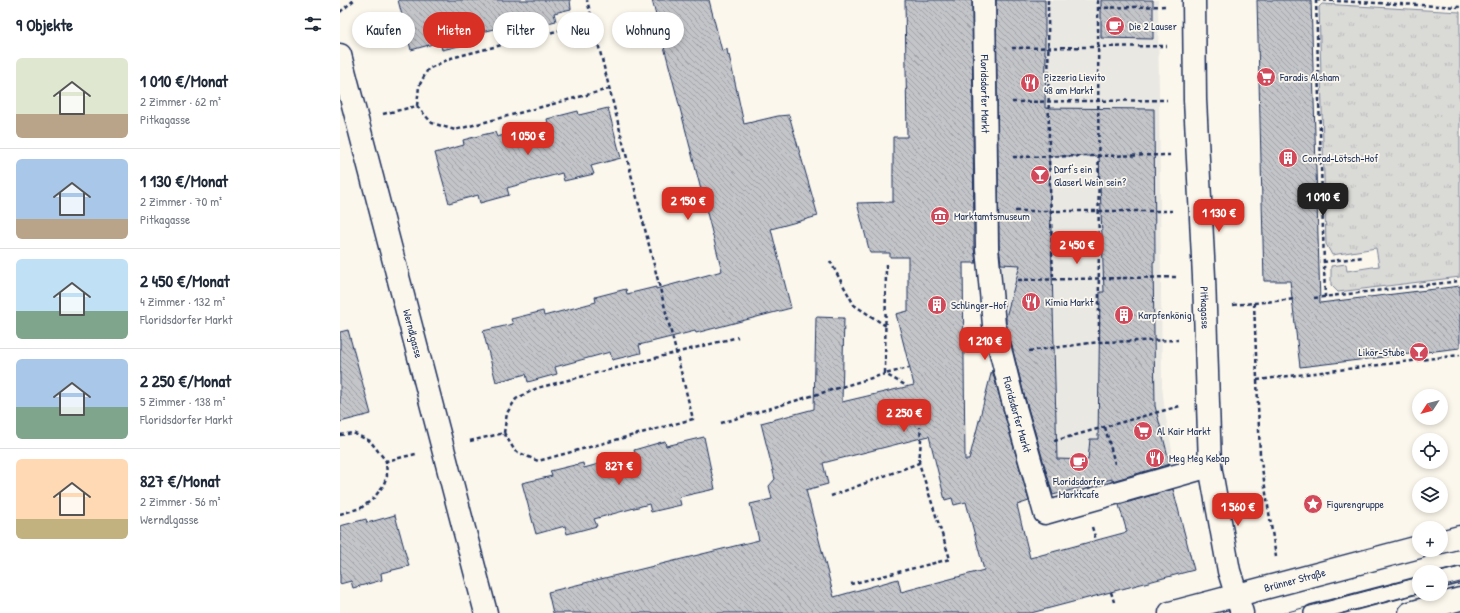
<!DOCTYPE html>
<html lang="de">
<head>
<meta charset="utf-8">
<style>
	body { margin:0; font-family:"Patrick Hand",sans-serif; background:#f6f6f7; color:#1f2937; height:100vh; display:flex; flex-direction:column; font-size:15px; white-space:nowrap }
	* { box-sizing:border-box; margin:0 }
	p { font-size:13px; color:#747a83 }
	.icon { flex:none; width:22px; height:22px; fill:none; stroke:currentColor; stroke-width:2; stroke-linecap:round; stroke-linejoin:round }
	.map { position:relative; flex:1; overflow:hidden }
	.drawer { display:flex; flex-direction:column; background:#fff; width:340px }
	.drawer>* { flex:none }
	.top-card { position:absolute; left:12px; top:12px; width:380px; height:36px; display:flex; gap:8px }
	.needle { width:26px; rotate:234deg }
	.fabs { position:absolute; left:1072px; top:389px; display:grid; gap:8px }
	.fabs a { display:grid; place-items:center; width:36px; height:36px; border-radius:50%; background:#fff; box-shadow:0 2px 6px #0003; font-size:20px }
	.price { position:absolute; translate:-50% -34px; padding:0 9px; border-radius:8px; background:#d93025; color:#fff; font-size:13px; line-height:26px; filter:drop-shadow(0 1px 2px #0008) }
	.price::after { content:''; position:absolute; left:50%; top:24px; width:12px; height:9px; margin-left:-6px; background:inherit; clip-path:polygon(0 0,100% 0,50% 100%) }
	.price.current { background:#222; color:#fff }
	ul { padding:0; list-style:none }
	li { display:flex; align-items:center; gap:12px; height:100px; padding:0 16px }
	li+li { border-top:1px solid #e0e1e3 }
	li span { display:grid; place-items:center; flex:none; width:112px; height:80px; border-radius:6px; color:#555 }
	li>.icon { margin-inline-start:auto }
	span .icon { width:48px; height:48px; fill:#fffc; stroke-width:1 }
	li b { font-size:17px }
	h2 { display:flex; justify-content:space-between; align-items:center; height:48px; padding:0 16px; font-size:17px }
	.pill { padding:0 14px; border-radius:18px; background:#fff; box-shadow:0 2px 6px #0003; font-size:14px; line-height:36px }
	.pill.current { background:#d93025; color:#fff }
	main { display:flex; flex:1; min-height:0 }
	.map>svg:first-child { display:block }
	.built { fill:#eae8e2 }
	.grass { fill:url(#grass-tufts); stroke:#7a849a }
	.building { fill:url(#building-back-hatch); stroke:#1b2f5e; fill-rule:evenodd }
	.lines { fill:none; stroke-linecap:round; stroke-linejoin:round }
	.service-casing { stroke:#1b2f5e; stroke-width:18 }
	.minor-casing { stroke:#1b2f5e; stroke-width:25 }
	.primary-casing { stroke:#1b2f5e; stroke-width:25 }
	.path { stroke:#1b2f5e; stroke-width:2.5; stroke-dasharray:4 3; stroke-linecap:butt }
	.service { stroke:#fbf7ec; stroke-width:15 }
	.minor { stroke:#fbf7ec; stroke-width:22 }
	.primary { stroke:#fbf7ec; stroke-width:22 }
	.tram { stroke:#1b2f5e; stroke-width:1 }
	.labels { text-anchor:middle; stroke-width:3.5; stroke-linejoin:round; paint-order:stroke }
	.poi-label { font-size:11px; fill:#1b2f5e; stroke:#fbf7ec; text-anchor:start }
	.street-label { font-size:11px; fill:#1b2f5e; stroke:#fbf7ec }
</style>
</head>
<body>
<main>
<section class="drawer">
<h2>9 Objekte<svg class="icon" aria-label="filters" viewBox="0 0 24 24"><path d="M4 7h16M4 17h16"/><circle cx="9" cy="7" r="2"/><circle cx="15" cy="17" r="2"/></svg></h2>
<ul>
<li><span style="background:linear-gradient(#dfe7d0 70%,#b9a48a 0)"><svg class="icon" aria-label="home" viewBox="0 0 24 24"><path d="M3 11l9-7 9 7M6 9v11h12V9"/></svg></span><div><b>1 010 €/Monat</b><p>2 Zimmer · 62 m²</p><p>Pitkagasse</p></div></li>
<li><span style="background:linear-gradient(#a9c7e8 75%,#b9a48a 0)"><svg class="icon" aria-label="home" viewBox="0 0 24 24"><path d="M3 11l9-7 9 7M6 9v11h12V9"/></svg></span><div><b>1 130 €/Monat</b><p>2 Zimmer · 70 m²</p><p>Pitkagasse</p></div></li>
<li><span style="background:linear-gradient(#bfe0f5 65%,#7fa58c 0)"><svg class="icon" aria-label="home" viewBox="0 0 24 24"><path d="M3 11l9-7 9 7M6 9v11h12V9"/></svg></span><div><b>2 450 €/Monat</b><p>4 Zimmer · 132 m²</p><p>Floridsdorfer Markt</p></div></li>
<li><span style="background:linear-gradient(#a9c7e8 60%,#7fa58c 0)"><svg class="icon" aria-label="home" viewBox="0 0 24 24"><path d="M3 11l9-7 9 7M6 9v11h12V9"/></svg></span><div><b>2 250 €/Monat</b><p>5 Zimmer · 138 m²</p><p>Floridsdorfer Markt</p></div></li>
<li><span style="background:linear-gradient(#ffd9b3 75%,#c2b280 0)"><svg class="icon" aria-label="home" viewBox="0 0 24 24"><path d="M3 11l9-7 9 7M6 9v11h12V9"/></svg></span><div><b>827 €/Monat</b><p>2 Zimmer · 56 m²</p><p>Werndlgasse</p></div></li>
</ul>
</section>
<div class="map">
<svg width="1120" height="613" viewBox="0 0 1120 613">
	<defs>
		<pattern id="grass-tufts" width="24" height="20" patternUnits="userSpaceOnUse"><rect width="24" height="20" fill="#dadad7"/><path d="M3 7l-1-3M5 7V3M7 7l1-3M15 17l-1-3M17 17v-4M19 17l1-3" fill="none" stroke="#babbbb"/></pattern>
		<pattern id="building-back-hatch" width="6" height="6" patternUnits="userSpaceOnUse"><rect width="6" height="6" fill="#c3c5c9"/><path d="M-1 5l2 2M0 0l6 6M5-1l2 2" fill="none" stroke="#9ea0a6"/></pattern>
	</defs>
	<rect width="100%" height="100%" fill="#fbf7ec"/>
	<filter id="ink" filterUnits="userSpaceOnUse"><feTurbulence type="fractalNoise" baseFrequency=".025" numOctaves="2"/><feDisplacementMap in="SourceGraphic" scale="8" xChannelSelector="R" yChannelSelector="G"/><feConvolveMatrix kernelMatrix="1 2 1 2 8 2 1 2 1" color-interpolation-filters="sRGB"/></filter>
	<g filter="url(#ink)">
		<polygon class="built" points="657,0 818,0 822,385 825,413 835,466 725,495 714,494 707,484 664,319 662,305 660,271"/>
		<polygon class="grass" points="982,4 1120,12 1120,277 998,292 991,285 991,266 1006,264 1007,271 1039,266 1036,248 992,255 986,244 979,7"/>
		<g class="building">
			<polygon points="58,0 230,0 231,9 214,13 216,21 187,28 185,21 130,35 132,43 102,50 100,42 71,50"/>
			<polygon points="312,0 369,0 382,51 387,49 388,56 389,55 404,124 438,116 449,115 478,216 431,229 451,308 356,333 355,331 299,345 301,353 272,360 270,352 215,367 217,374 188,382 186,374 156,382 143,331 173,324 171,319 203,311 204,316 256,302 255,297 286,289 287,294 316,287 316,289 382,271"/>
			<path d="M565 0H632L634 248 636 263H623L625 460H629L652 370 689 501 677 505 690 558 787 532 779 505 833 489 854 570 691 613H213L208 592 419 540 410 504 432 499 429 486 435 479 421 423 474 409 476 317 504 318 502 402 574 385 556 314 568 311V257H550V253H530L517 203 553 202V137H567ZM589 436 605 500 612 498 614 505 626 502 644 570 561 592 558 579 494 597 466 490 488 484 483 463Z"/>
			<path d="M656 0H705V54H706L705 108 814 109 815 261 813 262 815 406 830 464 772 481V479L713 495 684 394 666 323V317L680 265 661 264 659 247ZM709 156H759L764 292H760L758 439H750L748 460 717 459Z"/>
			<polygon points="761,0 813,0 813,39 761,38"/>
			<polygon points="917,0 971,0 980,303 1120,286 1120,348 960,367 950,281 924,281"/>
			<polygon points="268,108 281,158 251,166 254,174 224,181 222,173 167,188 169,195 140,203 138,195 109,203 95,153 124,145 123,140 142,135 155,132 157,137 208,123 207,119 238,111 239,115"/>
			<polygon points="8,330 31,414 0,422 0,332"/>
			<polygon points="364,437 375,489 339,497 341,505 311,512 309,504 254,519 257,526 227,534 225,526 196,534 182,483 212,476 210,471 243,463 244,468 295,454 294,450 325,441 326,446"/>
			<polygon points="55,515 69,566 41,573 42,580 13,588 11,581 0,584 0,526 26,519 27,523"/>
		</g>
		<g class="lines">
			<defs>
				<g id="service">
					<polyline points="1101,580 1120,575"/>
					<polyline points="972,613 1079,585"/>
				</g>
				<g id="minor">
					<path id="s1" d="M644 0 647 248 654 325 672 397 705 513 870 466"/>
					<path id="s2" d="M854 0 855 100 864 277 870 466 889 571 902 613"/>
					<path id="s3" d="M0 55 146 613"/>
				</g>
				<g id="primary">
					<polyline points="1101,542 1120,537"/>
					<path id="s4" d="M830 613 1079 547"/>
					<polyline points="1070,613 1120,599"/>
				</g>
			</defs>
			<use href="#service" class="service-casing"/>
			<use href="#minor" class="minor-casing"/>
			<use href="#primary" class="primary-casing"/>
			<g class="path">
				<polyline points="708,0 709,156 713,279"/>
				<polyline points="758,0 759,342"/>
				<polyline points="976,0 985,297"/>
				<polyline points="976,0 1120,7"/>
				<polyline points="758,8 826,6"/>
				<polyline points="0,12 14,0"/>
				<polyline points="672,48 827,46"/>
				<polyline points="672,102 827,100"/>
				<polyline points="77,106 92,123 115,130 269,89"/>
				<polyline points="43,114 77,106 79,86 88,69 111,58 252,22"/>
				<polyline points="673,157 830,155"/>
				<polyline points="675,211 832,211"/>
				<polyline points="490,261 514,305 546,326"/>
				<polyline points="983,262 1023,257"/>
				<polyline points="546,264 545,374 569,368"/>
				<polyline points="678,280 837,277"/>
				<polyline points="974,298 1120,281"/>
				<polyline points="914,303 920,455 936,557"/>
				<polyline points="893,305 956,299"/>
				<polyline points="689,351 759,342 838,340"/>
				<polyline points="917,380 1120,355"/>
				<polyline points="381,423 545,374 567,386"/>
				<polyline points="765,427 775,464"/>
				<polyline points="164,433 175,451 198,461 353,419 247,0"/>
				<polyline points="0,435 13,433 30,441 46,461 76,454"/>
				<polyline points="130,441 164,433 167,413 176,399 197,388 398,337"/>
				<polyline points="714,441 840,406"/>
				<polyline points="579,463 581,440 580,427"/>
				<polyline points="491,496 579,463 610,559 511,584"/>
				<polyline points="0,514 21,508 33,499 43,486 47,476 46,461"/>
				<polyline points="752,527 756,540"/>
				<polyline points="771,592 774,602"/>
			</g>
			<use href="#service" class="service"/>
			<use href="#minor" class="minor"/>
			<use href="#primary" class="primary"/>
			<g class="tram">
				<polyline points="1100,572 1120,567"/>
				<polyline points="1101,587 1120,582"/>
				<polyline points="944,613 1079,577"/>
				<polyline points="1003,613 1079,593"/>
			</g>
		</g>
	</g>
	<defs>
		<symbol id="cafe-disc" viewBox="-11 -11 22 22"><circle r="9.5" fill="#d1495b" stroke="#fbf7ec"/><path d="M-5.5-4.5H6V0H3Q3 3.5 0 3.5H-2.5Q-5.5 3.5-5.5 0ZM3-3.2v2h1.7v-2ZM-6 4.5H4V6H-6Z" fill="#fff"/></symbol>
		<symbol id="supermarket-disc" viewBox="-11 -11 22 22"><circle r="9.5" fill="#d1495b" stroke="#fbf7ec"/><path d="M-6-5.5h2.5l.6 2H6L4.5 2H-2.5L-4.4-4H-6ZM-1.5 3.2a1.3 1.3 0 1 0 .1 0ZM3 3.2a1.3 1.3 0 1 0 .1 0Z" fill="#fff"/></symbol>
		<symbol id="restaurant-disc" viewBox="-11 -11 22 22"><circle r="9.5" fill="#d1495b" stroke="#fbf7ec"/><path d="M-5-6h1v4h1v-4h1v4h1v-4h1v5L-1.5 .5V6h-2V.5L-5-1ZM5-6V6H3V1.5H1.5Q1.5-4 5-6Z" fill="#fff"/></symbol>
		<symbol id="building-disc" viewBox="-11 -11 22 22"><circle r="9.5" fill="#d1495b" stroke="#fbf7ec"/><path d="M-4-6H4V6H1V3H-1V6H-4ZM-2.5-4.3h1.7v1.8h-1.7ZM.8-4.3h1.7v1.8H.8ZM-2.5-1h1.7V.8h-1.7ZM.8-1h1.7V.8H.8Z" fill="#fff"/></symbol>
		<symbol id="bar-disc" viewBox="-11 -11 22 22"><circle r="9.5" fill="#d1495b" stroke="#fbf7ec"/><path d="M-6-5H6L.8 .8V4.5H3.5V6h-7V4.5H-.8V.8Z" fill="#fff"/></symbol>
		<symbol id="museum-disc" viewBox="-11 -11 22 22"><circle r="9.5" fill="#d1495b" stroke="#fbf7ec"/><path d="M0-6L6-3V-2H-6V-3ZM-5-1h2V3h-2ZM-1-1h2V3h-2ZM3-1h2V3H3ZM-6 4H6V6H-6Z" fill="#fff"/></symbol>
		<symbol id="sight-disc" viewBox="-11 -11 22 22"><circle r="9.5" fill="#d1495b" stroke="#fbf7ec"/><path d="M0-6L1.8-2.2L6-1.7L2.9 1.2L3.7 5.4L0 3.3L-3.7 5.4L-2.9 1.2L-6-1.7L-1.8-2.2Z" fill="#fff"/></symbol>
	</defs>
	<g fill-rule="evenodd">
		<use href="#cafe-disc" x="764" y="15" width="22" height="22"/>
		<use href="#supermarket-disc" x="915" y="66" width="22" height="22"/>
		<use href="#restaurant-disc" x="679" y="72" width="22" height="22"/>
		<use href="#building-disc" x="937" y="147" width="22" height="22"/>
		<use href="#bar-disc" x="689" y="164" width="22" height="22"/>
		<use href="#museum-disc" x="589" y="205" width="22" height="22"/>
		<use href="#restaurant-disc" x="680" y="291" width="22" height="22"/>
		<use href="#building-disc" x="586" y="294" width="22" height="22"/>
		<use href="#building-disc" x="773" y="304" width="22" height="22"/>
		<use href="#bar-disc" x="1068" y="341" width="22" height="22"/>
		<use href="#supermarket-disc" x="792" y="420" width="22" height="22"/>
		<use href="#restaurant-disc" x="804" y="447" width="22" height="22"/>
		<use href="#cafe-disc" x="728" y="451" width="22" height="22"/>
		<use href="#sight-disc" x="962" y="493" width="22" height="22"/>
	</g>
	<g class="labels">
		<g class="poi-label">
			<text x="789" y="30">Die 2 Lauser</text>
			<text x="704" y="81">Pizzeria Lievito<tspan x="704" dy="13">48 am Markt</tspan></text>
			<text x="940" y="81">Faradis Alsham</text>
			<text x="962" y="162">Conrad-Lötsch-Hof</text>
			<text x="714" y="173">Darf's ein<tspan x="714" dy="13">Glaserl Wein sein?</tspan></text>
			<text x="614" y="220">Marktamtsmuseum</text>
			<text x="705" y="306">Kimia Markt</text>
			<text x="611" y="309">Schlinger-Hof</text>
			<text x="798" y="319">Karpfenkönig</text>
			<text x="1065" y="356" text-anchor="end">Likör-Stube</text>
			<text x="817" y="435">Al Kair Markt</text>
			<text x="829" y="462">Meg Meg Kebap</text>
			<text x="739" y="485" text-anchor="middle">Floridsdorfer<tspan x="739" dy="13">Marktcafe</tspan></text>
			<text x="987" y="508">Figurengruppe</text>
		</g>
		<g class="street-label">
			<text dy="4" stroke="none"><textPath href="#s1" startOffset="94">Floridsdorfer Markt</textPath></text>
			<text dy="4" stroke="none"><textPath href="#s2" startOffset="308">Pitkagasse</textPath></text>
			<text dy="4" stroke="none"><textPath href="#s3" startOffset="288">Werndlgasse</textPath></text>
			<text dy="4" stroke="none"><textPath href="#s1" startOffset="418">Floridsdorfer Markt</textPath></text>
			<text dy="4" stroke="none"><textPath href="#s4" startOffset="129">Brünner Straße</textPath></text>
		</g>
	</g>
</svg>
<div class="fabs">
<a><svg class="needle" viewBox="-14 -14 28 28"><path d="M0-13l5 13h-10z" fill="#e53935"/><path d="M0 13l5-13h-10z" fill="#747a83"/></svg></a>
<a><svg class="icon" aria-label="locate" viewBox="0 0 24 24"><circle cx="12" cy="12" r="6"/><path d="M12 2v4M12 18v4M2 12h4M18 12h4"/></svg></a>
<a><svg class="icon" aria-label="layers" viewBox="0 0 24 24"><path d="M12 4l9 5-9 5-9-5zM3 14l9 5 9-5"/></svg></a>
<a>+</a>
<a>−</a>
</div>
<b class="price" style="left:188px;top:156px">1 050 €</b>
<b class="price current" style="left:983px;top:217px">1 010 €</b>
<b class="price" style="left:348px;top:221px">2 150 €</b>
<b class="price" style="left:879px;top:233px">1 130 €</b>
<b class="price" style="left:737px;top:265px">2 450 €</b>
<b class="price" style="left:645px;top:361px">1 210 €</b>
<b class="price" style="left:564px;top:433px">2 250 €</b>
<b class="price" style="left:279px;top:486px">827 €</b>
<b class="price" style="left:898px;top:527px">1 560 €</b>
<div class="top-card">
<a class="pill">Kaufen</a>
<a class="pill current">Mieten</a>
<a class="pill">Filter</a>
<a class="pill">Neu</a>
<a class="pill">Wohnung</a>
</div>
</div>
</main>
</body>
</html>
